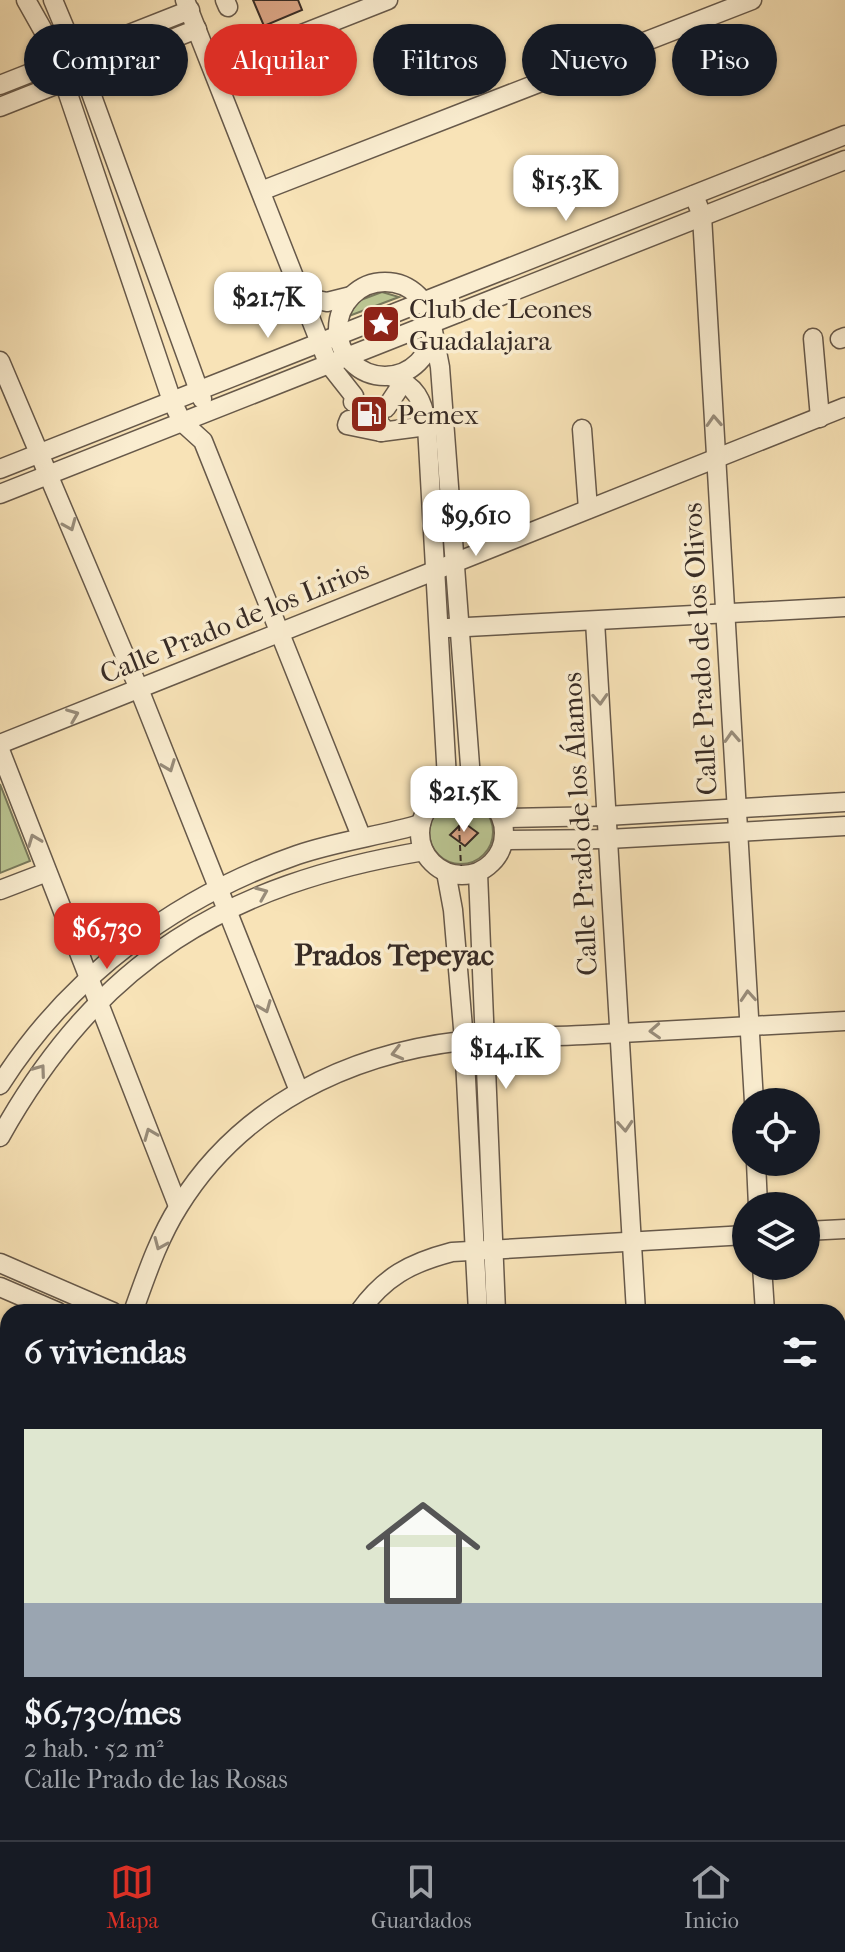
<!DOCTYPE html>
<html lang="es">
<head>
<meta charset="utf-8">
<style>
	body { margin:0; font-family:"IM FELL French Canon",serif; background:#20242c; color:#f1f3f6; height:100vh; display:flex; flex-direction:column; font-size:30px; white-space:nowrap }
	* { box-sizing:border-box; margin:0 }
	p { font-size:26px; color:#9ea1a6 }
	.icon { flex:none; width:44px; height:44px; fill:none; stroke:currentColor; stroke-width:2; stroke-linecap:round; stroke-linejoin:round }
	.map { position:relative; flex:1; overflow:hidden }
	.sheet { position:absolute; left:0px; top:1304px; width:846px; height:536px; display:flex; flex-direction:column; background:#171b24; border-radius:24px 24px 0 0; box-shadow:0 2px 6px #0004 }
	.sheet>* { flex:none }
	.top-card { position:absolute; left:24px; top:24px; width:798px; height:72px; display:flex; gap:16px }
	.fabs { position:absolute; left:732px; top:1088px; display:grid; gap:16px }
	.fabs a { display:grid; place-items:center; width:88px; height:88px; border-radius:50%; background:#171b24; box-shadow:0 2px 6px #0004; font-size:40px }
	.price { position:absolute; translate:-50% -68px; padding:0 18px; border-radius:16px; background:#fff; color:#222; font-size:26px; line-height:52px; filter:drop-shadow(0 2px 4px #0008) }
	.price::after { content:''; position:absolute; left:50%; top:48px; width:24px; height:18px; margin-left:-12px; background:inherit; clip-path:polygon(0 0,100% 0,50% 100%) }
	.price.active { background:#d93025; color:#fff }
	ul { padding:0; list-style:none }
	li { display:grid; align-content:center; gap:16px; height:424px; padding:0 24px }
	li span { display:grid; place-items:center; height:248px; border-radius:0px; color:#555 }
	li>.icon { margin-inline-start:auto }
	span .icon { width:144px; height:144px; fill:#fffc; stroke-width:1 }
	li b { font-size:34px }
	h2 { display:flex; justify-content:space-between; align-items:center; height:96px; padding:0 24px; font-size:34px }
	.tag { padding:0 28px; border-radius:36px; background:#171b24; box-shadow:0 2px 6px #0004; font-size:28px; line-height:72px }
	.tag.active { background:#d93025; color:#fff }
	.dock { display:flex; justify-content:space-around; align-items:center; height:112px; border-top:2px solid #363941; background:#171b24; font-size:22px; color:#9ea1a6 }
	.dock a { display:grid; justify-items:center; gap:4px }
	.dock .active { color:#d93025 }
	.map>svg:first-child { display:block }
	.green { fill:#bac491; stroke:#78785b; stroke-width:2 }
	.building { fill:#dea888; stroke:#372b25; stroke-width:2 }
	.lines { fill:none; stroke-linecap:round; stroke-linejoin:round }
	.minor-casing { stroke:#67594a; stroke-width:21 }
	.path { stroke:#372b25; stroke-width:2; stroke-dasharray:6 4; stroke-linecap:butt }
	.minor { stroke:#faedd0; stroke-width:18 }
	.oneway { stroke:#988c7a }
	.labels { text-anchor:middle; stroke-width:7; stroke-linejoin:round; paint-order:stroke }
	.poi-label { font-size:28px; fill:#372b25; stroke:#faedd0; text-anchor:start }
	.street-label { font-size:28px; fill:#372b25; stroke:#faedd0 }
	.neighbourhood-label { font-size:30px; font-weight:bold; fill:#372b25; stroke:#faedd0 }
</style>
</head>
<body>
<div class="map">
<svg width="845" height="1840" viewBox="0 0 845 1840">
	<rect width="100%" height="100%" fill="#f8e3b7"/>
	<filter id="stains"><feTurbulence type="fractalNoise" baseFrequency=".0025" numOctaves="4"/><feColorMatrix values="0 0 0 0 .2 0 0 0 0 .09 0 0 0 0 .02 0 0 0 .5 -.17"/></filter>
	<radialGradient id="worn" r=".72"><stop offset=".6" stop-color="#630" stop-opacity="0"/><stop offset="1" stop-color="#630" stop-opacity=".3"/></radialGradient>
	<g class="green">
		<polygon points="382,292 399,297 349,316 358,301"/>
		<polygon points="0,784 30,861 0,873"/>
		<circle cx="461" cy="832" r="32"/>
	</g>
	<g class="building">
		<polygon points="253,0 298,0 302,10 264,26"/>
		<circle cx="368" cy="411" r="7"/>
		<polygon points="463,822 478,833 465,846 450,835"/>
	</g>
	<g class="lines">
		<defs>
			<g id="minor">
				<polyline points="26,0 44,32 64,82 172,401 182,422 203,441 361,836"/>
				<polyline points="53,0 84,74 202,399"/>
				<polyline points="185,0 328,363 354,396 353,402"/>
				<polyline points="225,0 228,7"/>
				<polyline points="213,69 388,0"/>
				<polyline points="0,85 190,10"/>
				<polyline points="0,107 197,29"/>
				<polyline points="261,191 752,0"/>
				<polyline points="694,195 702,216 754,1102"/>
				<circle cx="385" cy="329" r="47"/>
				<polyline points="303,297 327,302 351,296"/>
				<polyline points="433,331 440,367 472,792"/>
				<polyline points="813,338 820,418"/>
				<polyline points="840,339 845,337"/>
				<polyline points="0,361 139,689 299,1091"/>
				<path d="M390 376C416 385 423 400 427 426L447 779 443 796"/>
				<polyline points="386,408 404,381"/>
				<polyline points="349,420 347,425 381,432 382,426"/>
				<polyline points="582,429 588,509"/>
				<polyline points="381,432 427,426"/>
				<polyline points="0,469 845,135"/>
				<polyline points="0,494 845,160"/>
				<polyline points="595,621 636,1312"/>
				<polyline points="448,628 845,607"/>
				<polyline points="0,744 845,407"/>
				<polyline points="0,750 178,1206"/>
				<circle cx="462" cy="833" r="42"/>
				<polyline points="502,818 606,816 845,802"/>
				<polyline points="504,840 608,839 845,826"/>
				<polyline points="446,872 453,910 464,1040 478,1312"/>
				<polyline points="478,873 496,1312"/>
				<polyline points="0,890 47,872"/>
				<path d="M0 1085C69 976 176 897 297 855 338 841 380 836 421 824"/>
				<path d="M0 1137C99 960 227 884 424 851"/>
				<polyline points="756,1162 758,1206"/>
				<polyline points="806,1231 845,1229"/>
				<polyline points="0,1263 113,1312"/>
				<polyline points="762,1266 765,1312"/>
				<polyline points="0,1287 58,1312"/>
				<path d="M133 1312C146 1276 158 1239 179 1206 241 1106 348 1054 462 1041 502 1036 544 1037 584 1035 671 1030 758 1026 845 1021"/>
				<path d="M359 1312C384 1277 410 1263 452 1252L746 1235"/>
				<polyline points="838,1435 845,1435"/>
				<polyline points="0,1440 8,1444"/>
				<polyline points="838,1455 845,1455"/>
				<polyline points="0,1554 8,1554"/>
				<polyline points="838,1596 845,1596"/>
				<polyline points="0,1597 8,1596"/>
				<polyline points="838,1658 845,1657"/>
				<polyline points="0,1712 8,1711"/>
				<polyline points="509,1832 510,1840"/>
				<polyline points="533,1832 534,1840"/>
				<polyline points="683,1832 684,1840"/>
				<polyline points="802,1832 802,1840"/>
				<polyline points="0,1839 111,1832"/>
			</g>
		</defs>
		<use href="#minor" class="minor-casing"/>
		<polyline class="path" points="458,805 461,866"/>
		<use href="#minor" class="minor"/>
	</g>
	<defs><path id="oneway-chevron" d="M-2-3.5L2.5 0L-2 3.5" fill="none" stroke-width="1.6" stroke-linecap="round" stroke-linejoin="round" transform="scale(2)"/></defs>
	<g class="oneway">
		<use href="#oneway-chevron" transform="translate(714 421) rotate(-93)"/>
		<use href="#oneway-chevron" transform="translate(70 525) rotate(67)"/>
		<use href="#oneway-chevron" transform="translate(600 699) rotate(87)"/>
		<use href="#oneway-chevron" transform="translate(73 715) rotate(-22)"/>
		<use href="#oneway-chevron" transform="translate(732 737) rotate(-93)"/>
		<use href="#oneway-chevron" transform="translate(169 766) rotate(69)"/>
		<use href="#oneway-chevron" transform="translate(34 840) rotate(-111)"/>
		<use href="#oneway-chevron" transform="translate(262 893) rotate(-23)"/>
		<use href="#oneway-chevron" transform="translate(748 996) rotate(-94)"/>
		<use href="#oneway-chevron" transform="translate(265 1007) rotate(68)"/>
		<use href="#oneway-chevron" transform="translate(655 1031) rotate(177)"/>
		<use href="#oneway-chevron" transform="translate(397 1053) rotate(166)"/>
		<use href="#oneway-chevron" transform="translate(40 1070) rotate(-54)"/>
		<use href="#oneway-chevron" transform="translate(625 1126) rotate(86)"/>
		<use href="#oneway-chevron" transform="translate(150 1134) rotate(-112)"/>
		<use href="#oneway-chevron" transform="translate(160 1244) rotate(113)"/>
	</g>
	<defs>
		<symbol id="sight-square" viewBox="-11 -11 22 22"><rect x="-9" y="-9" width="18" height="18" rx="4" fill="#8f2418" stroke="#faedd0"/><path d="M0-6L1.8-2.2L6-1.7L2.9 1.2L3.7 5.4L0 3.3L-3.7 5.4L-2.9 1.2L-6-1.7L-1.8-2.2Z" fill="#fff"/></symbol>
		<symbol id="fuel-square" viewBox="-11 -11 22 22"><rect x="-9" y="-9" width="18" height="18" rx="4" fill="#8f2418" stroke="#faedd0"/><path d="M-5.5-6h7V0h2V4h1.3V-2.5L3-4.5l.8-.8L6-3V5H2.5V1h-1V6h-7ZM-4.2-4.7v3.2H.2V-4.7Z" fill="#fff"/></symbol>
	</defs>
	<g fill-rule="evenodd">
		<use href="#sight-square" x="359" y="302" width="44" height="44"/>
		<use href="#fuel-square" x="347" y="392" width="44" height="44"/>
	</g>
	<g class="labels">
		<g class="poi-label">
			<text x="409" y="318">Club de Leones<tspan x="409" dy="32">Guadalajara</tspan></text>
			<text x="397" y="424">Pemex</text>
		</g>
		<g class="street-label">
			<text transform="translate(234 621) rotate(-22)" y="10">Calle Prado de los Lirios</text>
			<text transform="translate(699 649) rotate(-93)" y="10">Calle Prado de los Olivos</text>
			<text transform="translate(579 824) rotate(-93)" y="10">Calle Prado de los Álamos</text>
		</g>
		<g class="neighbourhood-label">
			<text x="394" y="965">Prados Tepeyac</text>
		</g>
	</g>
	<rect width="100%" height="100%" filter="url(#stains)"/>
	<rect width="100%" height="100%" fill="url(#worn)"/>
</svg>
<div class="fabs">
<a><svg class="icon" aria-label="locate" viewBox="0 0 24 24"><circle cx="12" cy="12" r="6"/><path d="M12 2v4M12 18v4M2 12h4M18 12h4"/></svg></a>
<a><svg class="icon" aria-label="layers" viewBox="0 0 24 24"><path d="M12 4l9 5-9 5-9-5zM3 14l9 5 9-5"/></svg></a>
</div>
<b class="price" style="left:566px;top:223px">$15.3K</b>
<b class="price" style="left:268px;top:340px">$21.7K</b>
<b class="price" style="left:476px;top:558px">$9,610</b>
<b class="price" style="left:464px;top:834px">$21.5K</b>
<b class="price active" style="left:107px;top:971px">$6,730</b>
<b class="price" style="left:506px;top:1091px">$14.1K</b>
<div class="top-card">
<a class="tag">Comprar</a>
<a class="tag active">Alquilar</a>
<a class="tag">Filtros</a>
<a class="tag">Nuevo</a>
<a class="tag">Piso</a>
</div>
<section class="sheet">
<h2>6 viviendas<svg class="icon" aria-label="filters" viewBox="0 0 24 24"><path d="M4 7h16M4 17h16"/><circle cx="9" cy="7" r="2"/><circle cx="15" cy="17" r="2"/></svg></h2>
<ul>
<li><span style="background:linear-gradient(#dfe7d0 70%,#9aa5b1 0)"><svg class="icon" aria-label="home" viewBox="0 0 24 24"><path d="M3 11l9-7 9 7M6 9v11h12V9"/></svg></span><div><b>$6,730/mes</b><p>2 hab. · 52 m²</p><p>Calle Prado de las Rosas</p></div></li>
</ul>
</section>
</div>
<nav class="dock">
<a class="active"><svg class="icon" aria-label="map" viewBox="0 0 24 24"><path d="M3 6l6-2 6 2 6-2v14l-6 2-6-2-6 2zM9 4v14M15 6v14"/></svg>Mapa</a>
<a><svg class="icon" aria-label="saved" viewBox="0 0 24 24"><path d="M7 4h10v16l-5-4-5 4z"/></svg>Guardados</a>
<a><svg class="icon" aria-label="home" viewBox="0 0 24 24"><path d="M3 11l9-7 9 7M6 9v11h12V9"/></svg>Inicio</a>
</nav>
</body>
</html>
